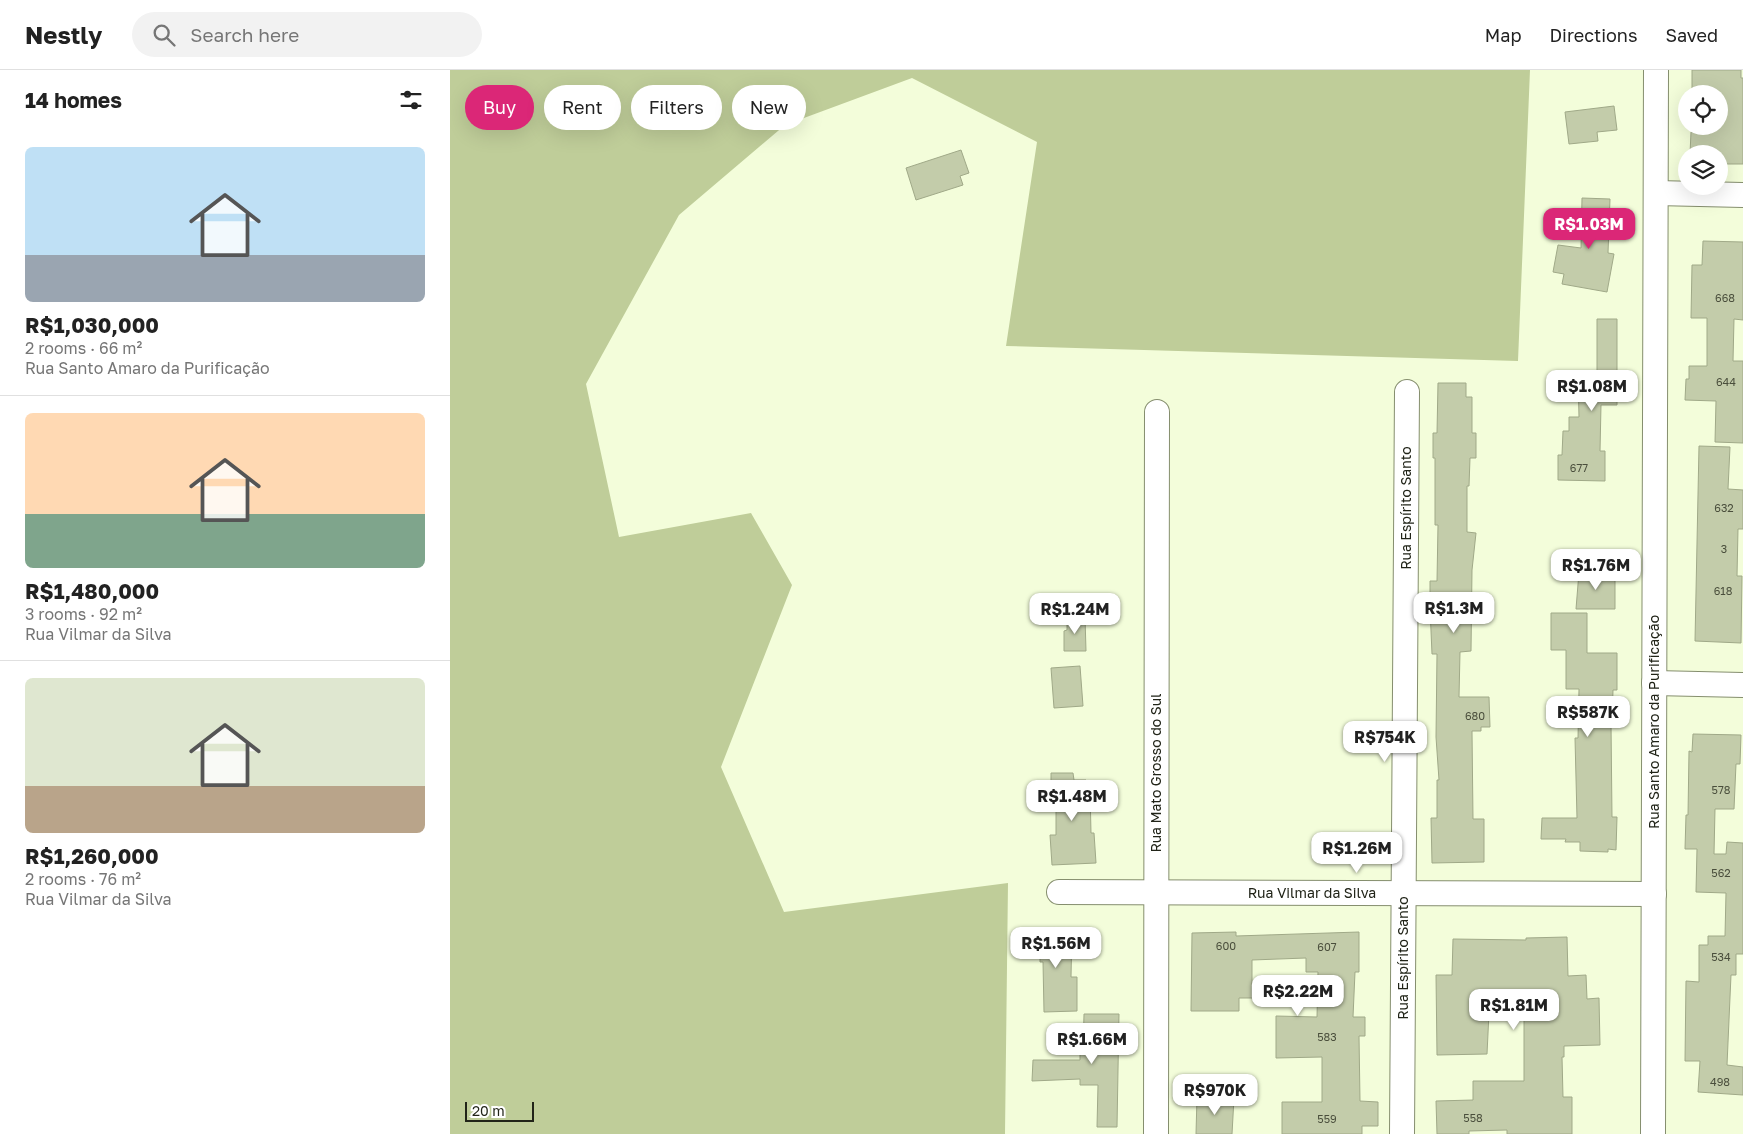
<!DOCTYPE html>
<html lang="en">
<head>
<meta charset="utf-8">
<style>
	body { margin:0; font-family:"Golos Text",sans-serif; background:#f2f2f2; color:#222; height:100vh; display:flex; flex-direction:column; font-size:19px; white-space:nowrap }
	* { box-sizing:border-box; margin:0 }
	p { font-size:16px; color:#767676 }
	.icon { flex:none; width:28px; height:28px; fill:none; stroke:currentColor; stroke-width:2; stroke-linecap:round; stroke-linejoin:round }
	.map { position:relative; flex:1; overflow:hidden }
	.sheet { display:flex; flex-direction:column; background:#fff; width:450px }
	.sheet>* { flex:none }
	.top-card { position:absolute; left:15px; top:15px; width:475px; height:45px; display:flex; gap:10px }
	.controls { position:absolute; left:1228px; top:15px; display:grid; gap:10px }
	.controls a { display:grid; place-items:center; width:50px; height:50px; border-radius:50%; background:#fff; box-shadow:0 5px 20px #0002; font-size:25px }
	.scale { position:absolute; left:15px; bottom:12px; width:69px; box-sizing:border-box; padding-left:5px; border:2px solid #212418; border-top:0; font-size:14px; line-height:18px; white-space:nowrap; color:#212418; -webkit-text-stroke:4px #fff; paint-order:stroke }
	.price { position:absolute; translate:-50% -42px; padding:0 11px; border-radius:10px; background:#fff; color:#222; font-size:16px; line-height:32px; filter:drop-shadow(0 1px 2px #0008) }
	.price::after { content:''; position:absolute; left:50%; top:30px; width:15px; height:11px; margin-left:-8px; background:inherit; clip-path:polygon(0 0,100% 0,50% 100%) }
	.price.on { background:#db2777; color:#fff }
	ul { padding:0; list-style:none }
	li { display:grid; align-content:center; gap:10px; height:265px; padding:0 25px }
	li+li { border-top:1px solid #e0e0e0 }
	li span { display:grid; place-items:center; height:155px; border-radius:8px; color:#555 }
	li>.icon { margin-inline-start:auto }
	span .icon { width:90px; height:90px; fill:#fffc; stroke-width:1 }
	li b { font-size:21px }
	h2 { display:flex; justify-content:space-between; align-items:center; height:60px; padding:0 25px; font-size:21px }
	.pill { padding:0 18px; border-radius:22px; background:#fff; box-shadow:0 5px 20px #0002; font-size:18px; line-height:45px }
	.pill.on { background:#db2777; color:#fff }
	header { display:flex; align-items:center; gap:30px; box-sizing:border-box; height:70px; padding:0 25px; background:#fff; border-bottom:1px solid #e0e0e0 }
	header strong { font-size:24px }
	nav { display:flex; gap:28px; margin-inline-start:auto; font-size:18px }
	.search { width:350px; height:45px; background:#f2f2f2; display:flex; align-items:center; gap:12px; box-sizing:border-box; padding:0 18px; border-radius:28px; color:#767676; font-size:19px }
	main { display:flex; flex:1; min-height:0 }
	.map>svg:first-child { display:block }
	.green { fill:#bfcd99 }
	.building { fill:#c3ccaa; stroke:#a0a988 }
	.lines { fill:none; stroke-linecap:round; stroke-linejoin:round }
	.street-casing { stroke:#858e6e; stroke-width:26 }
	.street { stroke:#fff; stroke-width:24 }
	.labels { text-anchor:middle; stroke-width:5; stroke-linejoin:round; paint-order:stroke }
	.number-label { font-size:11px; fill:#4a4e3c }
	.street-label { font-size:14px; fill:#212418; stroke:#fff }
</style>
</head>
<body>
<header>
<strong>Nestly</strong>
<div class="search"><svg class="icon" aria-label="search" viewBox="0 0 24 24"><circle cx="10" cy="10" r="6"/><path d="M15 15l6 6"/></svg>Search here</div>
<nav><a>Map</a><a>Directions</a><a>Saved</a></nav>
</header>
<main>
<section class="sheet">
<h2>14 homes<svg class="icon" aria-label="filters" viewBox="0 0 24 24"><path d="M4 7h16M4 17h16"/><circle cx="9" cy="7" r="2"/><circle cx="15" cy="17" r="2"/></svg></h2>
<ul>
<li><span style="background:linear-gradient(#bfe0f5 70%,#9aa5b1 0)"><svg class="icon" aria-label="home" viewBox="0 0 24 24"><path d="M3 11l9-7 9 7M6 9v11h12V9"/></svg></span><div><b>R$1,030,000</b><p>2 rooms · 66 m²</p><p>Rua Santo Amaro da Purificação</p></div></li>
<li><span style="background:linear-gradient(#ffd9b3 65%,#7fa58c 0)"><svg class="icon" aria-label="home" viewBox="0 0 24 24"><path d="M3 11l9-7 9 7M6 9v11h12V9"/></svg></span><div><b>R$1,480,000</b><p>3 rooms · 92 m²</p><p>Rua Vilmar da Silva</p></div></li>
<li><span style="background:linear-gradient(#dfe7d0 70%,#b9a48a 0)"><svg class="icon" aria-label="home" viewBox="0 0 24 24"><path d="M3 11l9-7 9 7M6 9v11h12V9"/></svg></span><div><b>R$1,260,000</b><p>2 rooms · 76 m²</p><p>Rua Vilmar da Silva</p></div></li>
</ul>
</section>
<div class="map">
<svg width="1293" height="1064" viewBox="0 0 1293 1064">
	<rect width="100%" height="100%" fill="#f3fdda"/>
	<polygon class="green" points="0,0 1080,0 1068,291 556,276 587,72 462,8 335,55 229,145 136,314 169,467 301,443 342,515 271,697 334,842 558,813 555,1064 0,1064"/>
	<g class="building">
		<polygon points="1242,0 1291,0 1291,8 1293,8 1293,94 1269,94 1269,84 1240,84 1241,62 1261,63 1261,56 1269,56 1269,24 1242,24"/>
		<polygon points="1164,36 1167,60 1147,62 1148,71 1119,74 1115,42"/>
		<polygon points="511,80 519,103 510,106 513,115 466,130 456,98"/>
		<polygon points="1132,128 1160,129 1158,183 1164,184 1157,222 1112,214 1114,204 1103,202 1108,175 1131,178"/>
		<polygon points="1253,171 1293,172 1293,250 1284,249 1283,291 1293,291 1293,373 1265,372 1266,331 1235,330 1236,309 1239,309 1239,296 1257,296 1257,248 1241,248 1242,195 1252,195"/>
		<polygon points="1147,249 1167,249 1167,335 1151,335 1150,381 1155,381 1155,411 1108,410 1108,385 1112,385 1113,361 1119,361 1119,347 1129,347 1128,305 1147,303"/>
		<polygon points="988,313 1016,313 1016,327 1022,327 1022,363 1026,363 1026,388 1020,388 1019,416 1017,416 1017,462 1026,463 1022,500 1021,581 1010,582 1009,627 1039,627 1040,657 1031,657 1031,661 1022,661 1023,749 1034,749 1034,792 982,793 981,748 987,748 987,710 989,710 986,667 987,584 982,584 980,538 980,511 987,511 988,455 985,455 985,388 983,388 983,363 987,363"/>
		<polygon points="1249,376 1280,377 1278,419 1293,420 1293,459 1288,459 1287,506 1292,506 1291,573 1245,571"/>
		<polygon points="1129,502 1165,502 1165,539 1126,539"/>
		<polygon points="1101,543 1137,543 1137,583 1167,583 1167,620 1163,620 1162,653 1161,653 1162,747 1167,747 1166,780 1158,779 1158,782 1130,781 1130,772 1115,772 1116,769 1091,769 1092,748 1127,748 1125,668 1128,668 1129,619 1116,619 1116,580 1101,580"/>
		<polygon points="635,547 636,581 614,581 614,561 617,560 617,548"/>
		<polygon points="630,596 633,636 604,638 601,598"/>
		<polygon points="1243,664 1291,665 1290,694 1286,694 1284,739 1265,739 1264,784 1276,784 1277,772 1293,773 1293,884 1286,884 1286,905 1281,905 1277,995 1293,997 1293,1025 1248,1022 1250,991 1235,991 1236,911 1249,912 1249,875 1258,875 1258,866 1275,866 1276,823 1246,822 1247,779 1235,779 1236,745 1238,745 1239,681 1242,682"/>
		<polygon points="601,703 623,703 624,710 636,710 636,721 640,720 641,763 644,763 646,793 602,795 600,765 606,765 606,721 601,721"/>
		<polygon points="581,859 622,860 621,907 627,907 627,941 594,942 593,892 590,892 590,881 580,881"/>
		<polygon points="786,862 786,866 909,862 909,902 905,902 903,947 915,947 915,966 909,966 910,1031 928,1032 928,1056 912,1056 912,1064 832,1064 832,1032 872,1032 872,987 826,988 826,946 867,947 868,902 856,902 856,888 802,890 802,928 789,928 789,941 741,941 742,863"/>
		<polygon points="1117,867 1118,906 1136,905 1137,929 1149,928 1150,975 1114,976 1114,987 1112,987 1113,1027 1122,1027 1122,1064 1057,1064 1057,1060 1019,1061 1019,1064 987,1064 986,1031 1023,1030 1023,1011 1074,1011 1074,943 1039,943 1037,984 987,985 986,905 1002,905 1003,869 1076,870 1076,868"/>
		<polygon points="634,944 669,944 667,1057 647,1057 648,1015 630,1015 630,1009 582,1011 583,990 630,990 630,984 633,984"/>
		<polygon points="747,1027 784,1028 782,1064 746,1064"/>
	</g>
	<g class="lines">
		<defs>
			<g id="street">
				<polyline points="1206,123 1293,125"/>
				<polyline points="1204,613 1293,615"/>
				<polyline points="609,822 1204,824"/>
				<polyline points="706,1064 707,342"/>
				<polyline points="952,1064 957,322"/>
				<polyline points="1203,1064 1206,0"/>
			</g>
		</defs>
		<use href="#street" class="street-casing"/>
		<use href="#street" class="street"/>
	</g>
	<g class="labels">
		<g class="number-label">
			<text x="1275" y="232">668</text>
			<text x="1276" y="316">644</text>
			<text x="1129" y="402">677</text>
			<text x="1274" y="442">632</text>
			<text x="1274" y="483">3</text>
			<text x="1273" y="525">618</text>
			<text x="1025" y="650">680</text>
			<text x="1271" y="724">578</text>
			<text x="1271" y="807">562</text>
			<text x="776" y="880">600</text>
			<text x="877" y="881">607</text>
			<text x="1271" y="891">534</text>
			<text x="877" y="971">583</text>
			<text x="1270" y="1016">498</text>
			<text x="1023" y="1052">558</text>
			<text x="877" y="1053">559</text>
		</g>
		<g class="street-label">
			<text transform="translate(956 438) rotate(-90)" y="5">Rua Espírito Santo</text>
			<text transform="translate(1204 652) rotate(-90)" y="5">Rua Santo Amaro da Purificação</text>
			<text transform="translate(706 703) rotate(-90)" y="5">Rua Mato Grosso do Sul</text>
			<text x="862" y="828">Rua Vilmar da Silva</text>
			<text transform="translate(953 888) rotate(-90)" y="5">Rua Espírito Santo</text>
		</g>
	</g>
</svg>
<div class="controls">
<a><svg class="icon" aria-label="locate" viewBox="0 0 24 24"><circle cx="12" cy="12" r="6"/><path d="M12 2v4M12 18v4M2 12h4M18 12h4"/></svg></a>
<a><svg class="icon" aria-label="layers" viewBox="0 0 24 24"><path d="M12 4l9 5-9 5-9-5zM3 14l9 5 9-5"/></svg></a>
</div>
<div class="scale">20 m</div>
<b class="price on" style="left:1139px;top:180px">R$1.03M</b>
<b class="price" style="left:1142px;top:342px">R$1.08M</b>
<b class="price" style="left:1146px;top:521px">R$1.76M</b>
<b class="price" style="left:1004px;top:564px">R$1.3M</b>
<b class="price" style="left:625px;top:565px">R$1.24M</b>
<b class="price" style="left:1138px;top:668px">R$587K</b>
<b class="price" style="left:935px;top:693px">R$754K</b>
<b class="price" style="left:622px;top:752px">R$1.48M</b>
<b class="price" style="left:907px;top:804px">R$1.26M</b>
<b class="price" style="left:606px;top:899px">R$1.56M</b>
<b class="price" style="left:848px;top:947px">R$2.22M</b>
<b class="price" style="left:1064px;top:961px">R$1.81M</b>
<b class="price" style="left:642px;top:995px">R$1.66M</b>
<b class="price" style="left:765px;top:1046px">R$970K</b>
<div class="top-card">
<a class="pill on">Buy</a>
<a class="pill">Rent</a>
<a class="pill">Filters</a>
<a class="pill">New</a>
</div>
</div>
</main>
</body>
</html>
